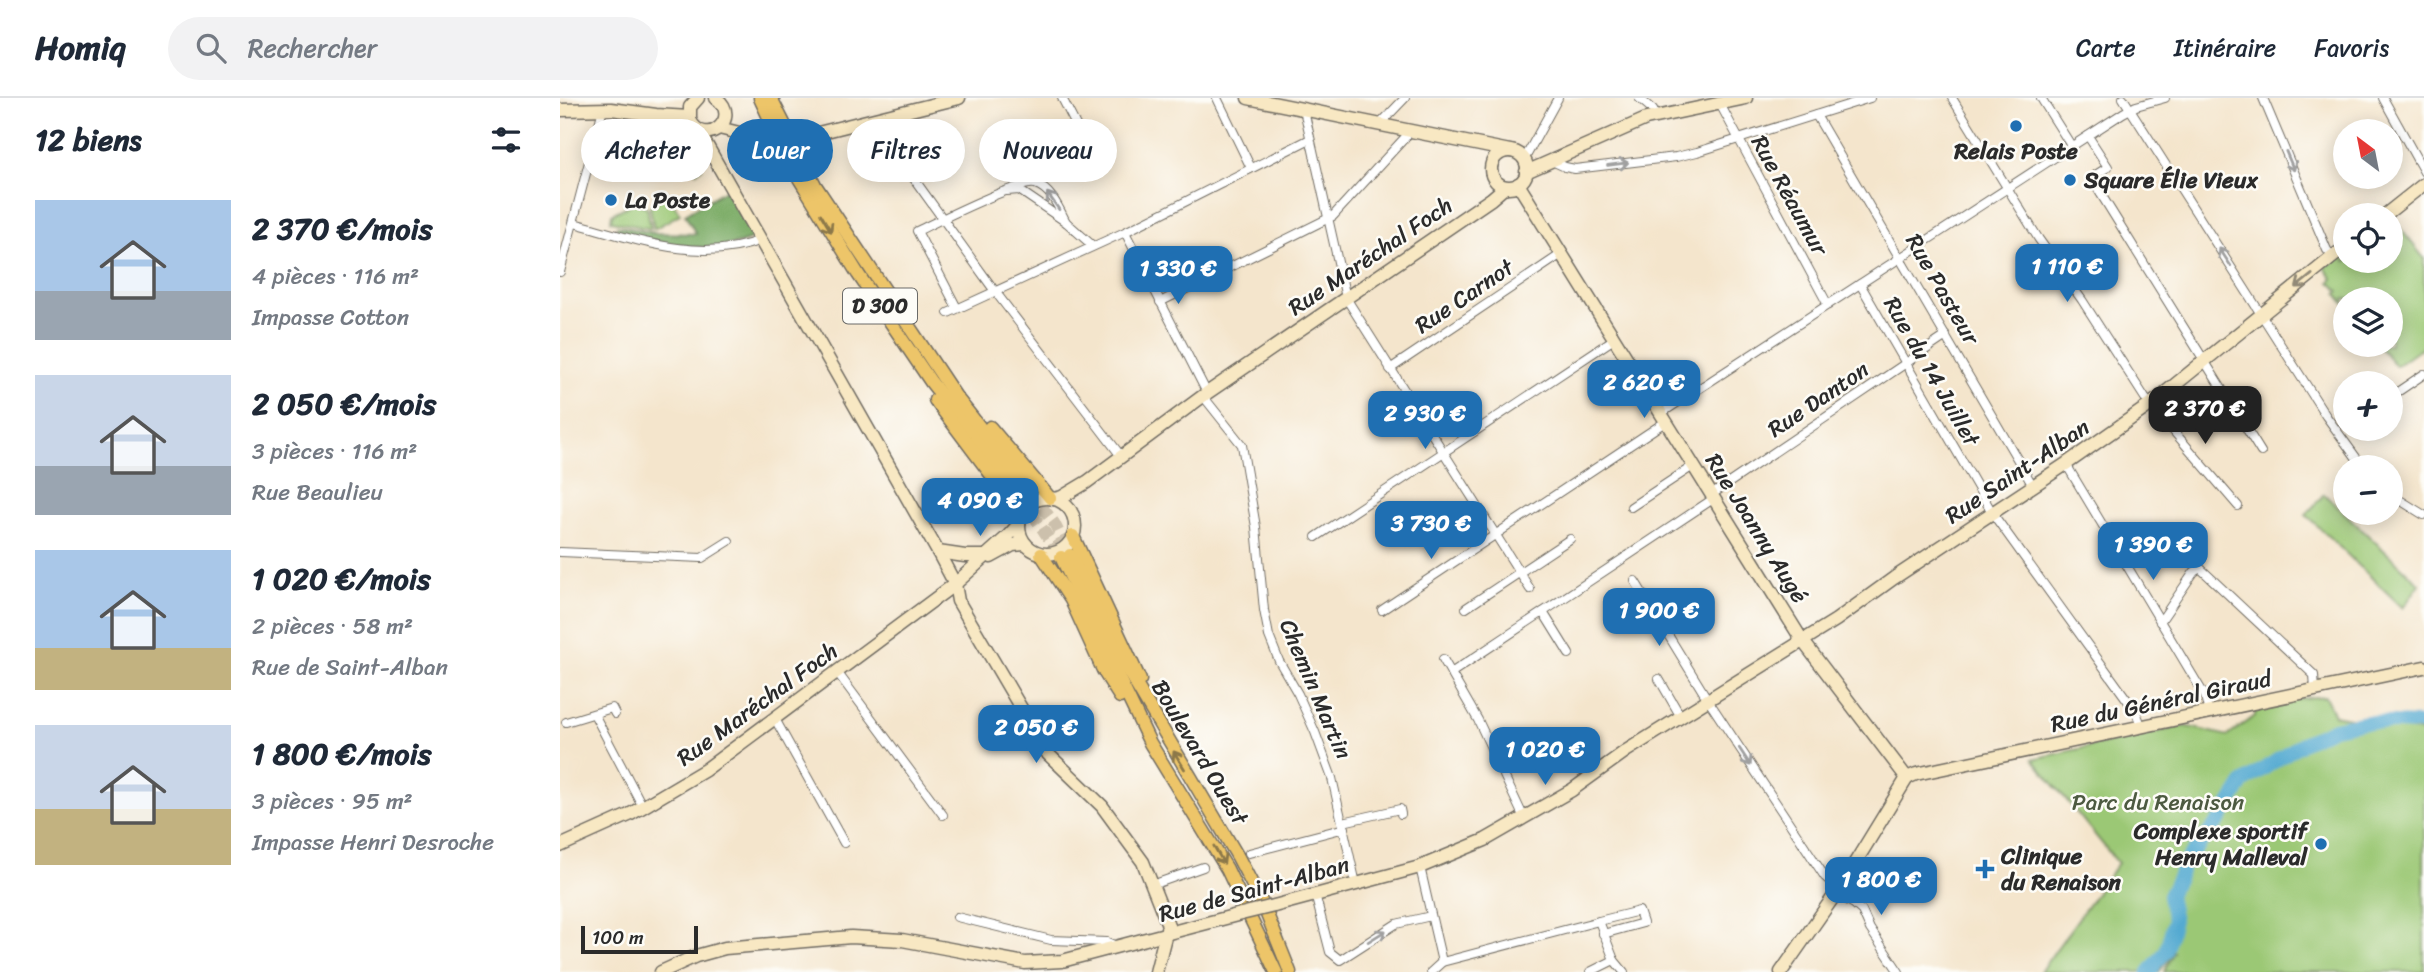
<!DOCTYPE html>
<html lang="fr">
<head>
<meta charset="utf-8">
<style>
	body { margin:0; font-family:Sriracha,sans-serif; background:#f2f2f3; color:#1f2937; height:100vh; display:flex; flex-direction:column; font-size:26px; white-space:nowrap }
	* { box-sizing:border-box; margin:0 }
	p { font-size:23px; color:#747a83 }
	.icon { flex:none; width:38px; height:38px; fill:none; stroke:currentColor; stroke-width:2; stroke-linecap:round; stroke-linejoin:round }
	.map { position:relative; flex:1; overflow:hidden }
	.details { display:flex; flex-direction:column; background:#fff; width:560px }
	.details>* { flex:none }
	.top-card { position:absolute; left:21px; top:21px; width:665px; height:63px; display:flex; gap:14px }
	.needle { width:46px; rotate:328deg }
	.tools { position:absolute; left:1773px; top:21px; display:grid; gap:14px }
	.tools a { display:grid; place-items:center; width:70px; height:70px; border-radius:50%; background:#fff; box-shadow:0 4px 18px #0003; font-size:35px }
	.scale { position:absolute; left:21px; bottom:18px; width:117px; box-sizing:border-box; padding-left:7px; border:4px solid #2b2b2b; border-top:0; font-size:19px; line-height:24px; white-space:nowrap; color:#2b2b2b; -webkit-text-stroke:5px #fdfcf7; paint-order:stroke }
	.price { position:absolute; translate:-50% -60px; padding:0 16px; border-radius:14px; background:#1f6fb2; color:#fff; font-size:23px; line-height:46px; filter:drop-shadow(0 2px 4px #0008) }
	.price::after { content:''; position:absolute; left:50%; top:42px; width:21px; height:16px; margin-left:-10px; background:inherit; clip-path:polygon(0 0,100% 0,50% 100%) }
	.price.active { background:#222; color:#fff }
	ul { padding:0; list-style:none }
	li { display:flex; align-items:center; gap:21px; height:175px; padding:0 35px }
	li span { display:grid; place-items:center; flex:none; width:196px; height:140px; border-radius:0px; color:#555 }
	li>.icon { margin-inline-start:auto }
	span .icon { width:84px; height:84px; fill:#fffc; stroke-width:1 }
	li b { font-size:30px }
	h2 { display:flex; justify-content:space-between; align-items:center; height:84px; padding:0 35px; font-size:30px }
	.pill { padding:0 24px; border-radius:32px; background:#fff; box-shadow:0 4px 18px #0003; font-size:24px; line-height:63px }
	.pill.active { background:#1f6fb2; color:#fff }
	header { display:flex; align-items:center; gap:42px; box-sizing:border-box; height:98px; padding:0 35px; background:#fff; border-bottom:2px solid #e0e1e3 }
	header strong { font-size:33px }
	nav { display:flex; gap:38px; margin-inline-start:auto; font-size:24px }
	.search { width:490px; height:63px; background:#f2f2f3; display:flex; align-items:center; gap:18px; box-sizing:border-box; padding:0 24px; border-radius:38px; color:#747a83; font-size:26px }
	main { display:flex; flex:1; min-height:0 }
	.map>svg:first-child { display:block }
	.green { fill:#9bc875; stroke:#637a50; stroke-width:2 }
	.forest { fill:#7cac66; stroke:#546c48; stroke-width:2 }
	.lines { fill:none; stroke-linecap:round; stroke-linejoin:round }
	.river { stroke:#55aad1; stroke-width:14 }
	.primary-tunnel { stroke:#ccc0ac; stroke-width:12; stroke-dasharray:12 6; stroke-linecap:butt }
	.street-casing { stroke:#716c63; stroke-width:10 }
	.secondary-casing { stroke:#716c63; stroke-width:15 }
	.primary-casing { stroke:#716c63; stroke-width:15 }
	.street { stroke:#fff; stroke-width:8 }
	.secondary { stroke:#f8e8c3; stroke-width:12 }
	.primary { stroke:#edc569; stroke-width:12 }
	.secondary-bridge-casing { stroke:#716c63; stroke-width:15; stroke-linecap:butt }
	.secondary-bridge { stroke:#f8e8c3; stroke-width:12 }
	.oneway { stroke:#a0a0a0 }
	.oneway2 { stroke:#8c784a }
	.oneway3 { stroke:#928a77 }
	.poi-dot { fill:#1f6fb2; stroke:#fdfcf7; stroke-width:2.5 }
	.labels { text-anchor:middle; stroke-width:5; stroke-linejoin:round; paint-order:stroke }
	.shield { fill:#fdfcf7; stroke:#6a6a68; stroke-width:2 }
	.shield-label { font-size:21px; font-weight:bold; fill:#2b2b2b }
	.poi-label { font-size:23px; font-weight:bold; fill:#2b2b2b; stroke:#fdfcf7; text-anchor:start }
	.street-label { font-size:23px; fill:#2b2b2b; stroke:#fdfcf7 }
	.park-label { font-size:23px; fill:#4d5a41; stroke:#fdfcf7 }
</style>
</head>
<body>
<header>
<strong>Homiq</strong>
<div class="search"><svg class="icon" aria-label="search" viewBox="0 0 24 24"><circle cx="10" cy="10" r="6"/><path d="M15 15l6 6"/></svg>Rechercher</div>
<nav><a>Carte</a><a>Itinéraire</a><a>Favoris</a></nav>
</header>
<main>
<section class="details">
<h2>12 biens<svg class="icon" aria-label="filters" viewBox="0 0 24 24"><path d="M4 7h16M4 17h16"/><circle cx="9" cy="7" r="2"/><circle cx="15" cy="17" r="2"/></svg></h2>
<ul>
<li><span style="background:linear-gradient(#a9c7e8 65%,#9aa5b1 0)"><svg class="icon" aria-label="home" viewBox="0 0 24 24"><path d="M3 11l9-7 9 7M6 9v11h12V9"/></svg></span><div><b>2 370 €/mois</b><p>4 pièces · 116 m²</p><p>Impasse Cotton</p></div></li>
<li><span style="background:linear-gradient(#c9d6e8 65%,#9aa5b1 0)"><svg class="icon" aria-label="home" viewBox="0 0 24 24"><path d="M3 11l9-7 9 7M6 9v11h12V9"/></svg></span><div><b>2 050 €/mois</b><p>3 pièces · 116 m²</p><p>Rue Beaulieu</p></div></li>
<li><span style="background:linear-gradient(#a9c7e8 70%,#c2b280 0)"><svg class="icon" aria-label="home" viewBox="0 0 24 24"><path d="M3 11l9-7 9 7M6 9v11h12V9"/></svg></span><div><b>1 020 €/mois</b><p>2 pièces · 58 m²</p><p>Rue de Saint-Alban</p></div></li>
<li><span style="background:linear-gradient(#c9d6e8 60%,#c2b280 0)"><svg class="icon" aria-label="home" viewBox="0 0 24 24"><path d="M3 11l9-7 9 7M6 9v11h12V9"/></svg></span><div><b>1 800 €/mois</b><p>3 pièces · 95 m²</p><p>Impasse Henri Desroche</p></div></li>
</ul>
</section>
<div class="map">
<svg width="1864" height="874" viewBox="0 0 1864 874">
	<rect width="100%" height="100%" fill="#fdfcf7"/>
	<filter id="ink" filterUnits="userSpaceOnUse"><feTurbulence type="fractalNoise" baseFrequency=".0143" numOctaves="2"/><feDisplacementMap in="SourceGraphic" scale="14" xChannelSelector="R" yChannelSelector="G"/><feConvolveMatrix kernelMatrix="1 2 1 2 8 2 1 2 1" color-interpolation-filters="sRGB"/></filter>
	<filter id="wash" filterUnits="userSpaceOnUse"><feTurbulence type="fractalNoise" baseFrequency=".00686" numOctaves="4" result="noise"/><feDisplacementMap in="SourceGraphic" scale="28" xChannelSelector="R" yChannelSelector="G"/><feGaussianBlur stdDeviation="1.57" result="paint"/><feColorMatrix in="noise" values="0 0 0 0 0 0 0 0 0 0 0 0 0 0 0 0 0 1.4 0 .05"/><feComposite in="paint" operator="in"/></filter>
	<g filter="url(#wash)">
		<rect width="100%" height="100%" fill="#f4e5cc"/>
		<g class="green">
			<path d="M104 26C120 27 132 33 139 48L132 65 134 69 137 67 142 70 136 74 119 44 111 49 103 37H98L99 27Z"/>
			<polygon points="106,93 120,116 94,131 90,109 96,103 97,94"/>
			<polygon points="75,104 87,109 91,131 51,123 52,116"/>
			<polygon points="1831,119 1864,160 1864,248 1836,268 1817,247 1830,247 1830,201 1785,201 1785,206 1777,196 1780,193 1770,184 1773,181 1765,170 1785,154 1785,163 1830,163"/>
			<polygon points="1764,396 1860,486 1843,510 1746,417"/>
			<polygon points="1765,598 1774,617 1862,634 1864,636 1864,874 1604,874 1614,853 1599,874 1480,874 1558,765 1473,661 1625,628 1668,638 1695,618 1695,605"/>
		</g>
		<path class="forest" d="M167 91 194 140C150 160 101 144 55 135L57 128 94 135 136 136 125 116Z"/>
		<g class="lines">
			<polyline class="river" points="1589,874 1606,853 1614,822 1609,798 1626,763 1661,720 1684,684 1744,644 1774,630 1805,624 1859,626"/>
		</g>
	</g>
	<g filter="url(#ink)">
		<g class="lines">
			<g class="primary-tunnel">
				<polyline points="471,394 494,425 510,457"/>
				<polyline points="462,400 501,459"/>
			</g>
			<defs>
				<g id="street">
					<polyline points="502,0 521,37"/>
					<polyline points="657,0 691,70"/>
					<polyline points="1079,0 1093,12 1096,19"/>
					<polyline points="1392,0 1478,140 1522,202 1585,300 1678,408"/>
					<polyline points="1481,0 1512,49"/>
					<polyline points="1563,0 1766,318 1803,369"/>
					<polyline points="1703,0 1767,152 1773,159"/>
					<polyline points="1823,0 1864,74"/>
					<polyline points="1160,6 1268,207"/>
					<polyline points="744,12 786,200 970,491"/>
					<polyline points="1256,17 1473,388"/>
					<polyline points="326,18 334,53 434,192 561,358"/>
					<polyline points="819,27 845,0"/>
					<polyline points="1528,38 1548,69 1534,78 1534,85 1701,354"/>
					<polyline points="964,62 998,0"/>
					<polyline points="992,63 1005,69 1015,71 1116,59 1137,54 1310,0"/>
					<polyline points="506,124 533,148"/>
					<path d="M14 125C74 141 140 166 201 142"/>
					<polyline points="565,134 647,295"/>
					<polyline points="0,174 43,11"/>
					<polyline points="1300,186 1433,416 1576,614 1582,630"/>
					<polyline points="600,204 773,118 851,33"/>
					<path d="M397 210 357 133C376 124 459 82 475 86 491 91 499 110 506 124L459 92 447 93"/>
					<polyline points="388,215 565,134 750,41"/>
					<polyline points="830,271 1000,157"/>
					<polyline points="643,298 682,347 696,429 704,512 709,538 719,563 738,596 755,634 772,680 796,786"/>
					<polyline points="1830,299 1864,276"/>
					<polyline points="1100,316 1563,15 1576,8 1605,0"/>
					<polyline points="1506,366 1645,598 1649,615"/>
					<polyline points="1830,396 1864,417"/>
					<polyline points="1151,397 1386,238"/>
					<polyline points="1071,409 1133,368"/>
					<polyline points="756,439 1054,241"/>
					<polyline points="0,454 142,460 169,443"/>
					<polyline points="1075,483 1148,602 1265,779 1279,791"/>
					<polyline points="906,510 1010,441"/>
					<polyline points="822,512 1105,324"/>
					<polyline points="983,514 1009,556"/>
					<polyline points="1600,524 1634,474 1640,470 1754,577 1755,592"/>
					<polyline points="883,561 918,622 964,720"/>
					<polyline points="277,574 383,717"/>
					<polyline points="891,575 1153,401"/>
					<polyline points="1099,581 1121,619"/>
					<polyline points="34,616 83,709"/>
					<polyline points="215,621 284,745"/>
					<polyline points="6,624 52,610 55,616"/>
					<polyline points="783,724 840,711 841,716"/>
					<polyline points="689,755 785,730"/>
					<polyline points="860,769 882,864 1039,823 1054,862 1064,874"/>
					<polyline points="592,787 643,769"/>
					<polyline points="1275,795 1294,806 1302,813 1310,831 1339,874"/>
					<polyline points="755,796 770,854 780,862 836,826 871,818"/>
					<polyline points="397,819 491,842 547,844 556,848"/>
					<polyline points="1039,823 1079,813 1083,825 1043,836"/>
					<polyline points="871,874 882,864"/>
					<polyline points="1030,874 1054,862"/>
				</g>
				<g id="secondary">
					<path d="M138 0 130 9V22C145 52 183 20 156 0"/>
					<polyline points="688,0 950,53"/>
					<polyline points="0,12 51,11 96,17 129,19"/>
					<polyline points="159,30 208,42"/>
					<polyline points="138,32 378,454 395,486 398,503 488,656 542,708 583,764 608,827 596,874"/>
					<polyline points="238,40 399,0"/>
					<circle cx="949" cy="71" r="18"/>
					<polyline points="966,74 1086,21 1186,0"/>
					<polyline points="958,86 1242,542 1347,680"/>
					<polyline points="1825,117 1864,86"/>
					<circle cx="487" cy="428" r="28"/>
					<polyline points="494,401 502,399 527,384 647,295 931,101 945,89"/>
					<polyline points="378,454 405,458 424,458"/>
					<polyline points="431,459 453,447 465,446"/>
					<polyline points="1347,680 1356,676 1864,569"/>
					<polyline points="0,748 69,717 145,672 395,486 448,438 459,426"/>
					<polyline points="714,808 860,769 925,742 1012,692 1066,653 1276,522 1334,480 1506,366 1590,307 1785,149"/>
					<polyline points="101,874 136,858 165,850 291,839 342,842 465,865 502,863 681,816"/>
					<polyline points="1221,874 1279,791 1347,680"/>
				</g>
				<g id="primary">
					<polyline points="200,0 231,67 298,176 371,284 462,400"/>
					<polyline points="211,0 255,87 396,299 471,394"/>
					<polyline points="375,302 442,391 460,419"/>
					<polyline points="430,329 490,400"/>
					<polyline points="513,438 580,582"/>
					<polyline points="481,456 511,502 543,572 560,599"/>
					<polyline points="510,457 561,561 678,759 704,809 730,874"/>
					<polyline points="501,459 590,645 667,771 716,874"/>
				</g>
			</defs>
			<use href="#street" class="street-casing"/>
			<use href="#secondary" class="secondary-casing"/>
			<use href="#primary" class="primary-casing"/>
			<use href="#street" class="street"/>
			<use href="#secondary" class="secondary"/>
			<use href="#primary" class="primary"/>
			<defs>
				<g id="secondary-bridge">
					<polyline points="208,42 238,40"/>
					<polyline points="681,816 714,808"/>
				</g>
			</defs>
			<use href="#secondary-bridge" class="secondary-bridge-casing"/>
			<use href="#secondary-bridge" class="secondary-bridge"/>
		</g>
		<defs><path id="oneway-shaft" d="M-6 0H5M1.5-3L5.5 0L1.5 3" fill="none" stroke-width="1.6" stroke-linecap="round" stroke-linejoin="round" transform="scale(1.75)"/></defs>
		<g class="oneway">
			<use href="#oneway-shaft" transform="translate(1730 63) rotate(67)"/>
			<use href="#oneway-shaft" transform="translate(1058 66) rotate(-7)"/>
			<use href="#oneway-shaft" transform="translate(493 103) rotate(-125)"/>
			<use href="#oneway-shaft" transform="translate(1665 159) rotate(-123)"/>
			<use href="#oneway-shaft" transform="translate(1185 659) rotate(57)"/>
			<use href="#oneway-shaft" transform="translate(817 838) rotate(-32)"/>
		</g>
		<g class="oneway2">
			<use href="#oneway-shaft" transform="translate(266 125) rotate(59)"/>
			<use href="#oneway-shaft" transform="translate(619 662) rotate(-122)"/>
			<use href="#oneway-shaft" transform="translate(659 757) rotate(60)"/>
		</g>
		<use class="oneway3" href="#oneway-shaft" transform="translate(1744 183) rotate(141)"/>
	</g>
	<g class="poi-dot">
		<circle cx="1456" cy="28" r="7"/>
		<circle cx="1510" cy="82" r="7"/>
		<circle cx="51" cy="102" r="7"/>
		<circle cx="1761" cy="746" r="7"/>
		<path d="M1421.5 760.5h7v7h7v7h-7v7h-7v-7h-7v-7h7z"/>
	</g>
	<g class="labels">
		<rect class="shield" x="283" y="190.5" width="74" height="35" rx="5"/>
		<g class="shield-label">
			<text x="320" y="215">D 300</text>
		</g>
		<g class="poi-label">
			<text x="1456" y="61" text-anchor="middle">Relais Poste</text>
			<text x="1524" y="90">Square Élie Vieux</text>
			<text x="65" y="110">La Poste</text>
			<text x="1747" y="741" text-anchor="end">Complexe sportif<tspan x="1747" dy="26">Henry Malleval</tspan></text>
			<text x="1441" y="766">Clinique<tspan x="1441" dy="26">du Renaison</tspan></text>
		</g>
		<g class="street-label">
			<text transform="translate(1230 97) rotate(61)" y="8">Rue Réaumur</text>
			<text transform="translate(810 158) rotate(-34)" y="8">Rue Maréchal Foch</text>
			<text transform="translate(1383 191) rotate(60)" y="8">Rue Pasteur</text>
			<text transform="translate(904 198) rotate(-34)" y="8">Rue Carnot</text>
			<text transform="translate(1372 273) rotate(60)" y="8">Rue du 14 Juillet</text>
			<text transform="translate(1258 301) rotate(-34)" y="8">Rue Danton</text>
			<text transform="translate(1457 373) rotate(-34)" y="8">Rue Saint-Alban</text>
			<text transform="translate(1197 430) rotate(58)" y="8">Rue Joanny Augé</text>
			<text transform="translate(756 591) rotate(67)" y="8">Chemin Martin</text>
			<text transform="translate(1601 603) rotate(-12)" y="8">Rue du Général Giraud</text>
			<text transform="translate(197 606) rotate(-36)" y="8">Rue Maréchal Foch</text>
			<text transform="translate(640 654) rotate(59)" y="8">Boulevard Ouest</text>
			<text transform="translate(694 791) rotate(-15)" y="8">Rue de Saint-Alban</text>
		</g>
		<g class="park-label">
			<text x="1598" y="712">Parc du Renaison</text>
		</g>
	</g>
</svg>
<div class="tools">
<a><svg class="needle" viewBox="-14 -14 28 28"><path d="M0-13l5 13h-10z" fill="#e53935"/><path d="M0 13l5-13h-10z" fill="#747a83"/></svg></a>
<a><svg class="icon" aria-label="locate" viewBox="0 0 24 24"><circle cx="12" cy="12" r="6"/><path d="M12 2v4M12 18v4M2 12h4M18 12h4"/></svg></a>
<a><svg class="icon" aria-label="layers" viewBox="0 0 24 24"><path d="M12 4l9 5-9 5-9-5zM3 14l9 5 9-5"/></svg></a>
<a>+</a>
<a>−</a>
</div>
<div class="scale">100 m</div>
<b class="price" style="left:1507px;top:206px">1 110 €</b>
<b class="price" style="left:618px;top:208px">1 330 €</b>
<b class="price" style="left:1084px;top:322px">2 620 €</b>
<b class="price active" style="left:1645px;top:348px">2 370 €</b>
<b class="price" style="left:865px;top:353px">2 930 €</b>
<b class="price" style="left:420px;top:440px">4 090 €</b>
<b class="price" style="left:871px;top:463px">3 730 €</b>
<b class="price" style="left:1593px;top:484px">1 390 €</b>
<b class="price" style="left:1099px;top:550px">1 900 €</b>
<b class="price" style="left:476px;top:667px">2 050 €</b>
<b class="price" style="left:985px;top:689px">1 020 €</b>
<b class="price" style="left:1321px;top:819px">1 800 €</b>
<div class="top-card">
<a class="pill">Acheter</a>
<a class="pill active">Louer</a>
<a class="pill">Filtres</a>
<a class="pill">Nouveau</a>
</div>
</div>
</main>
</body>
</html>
